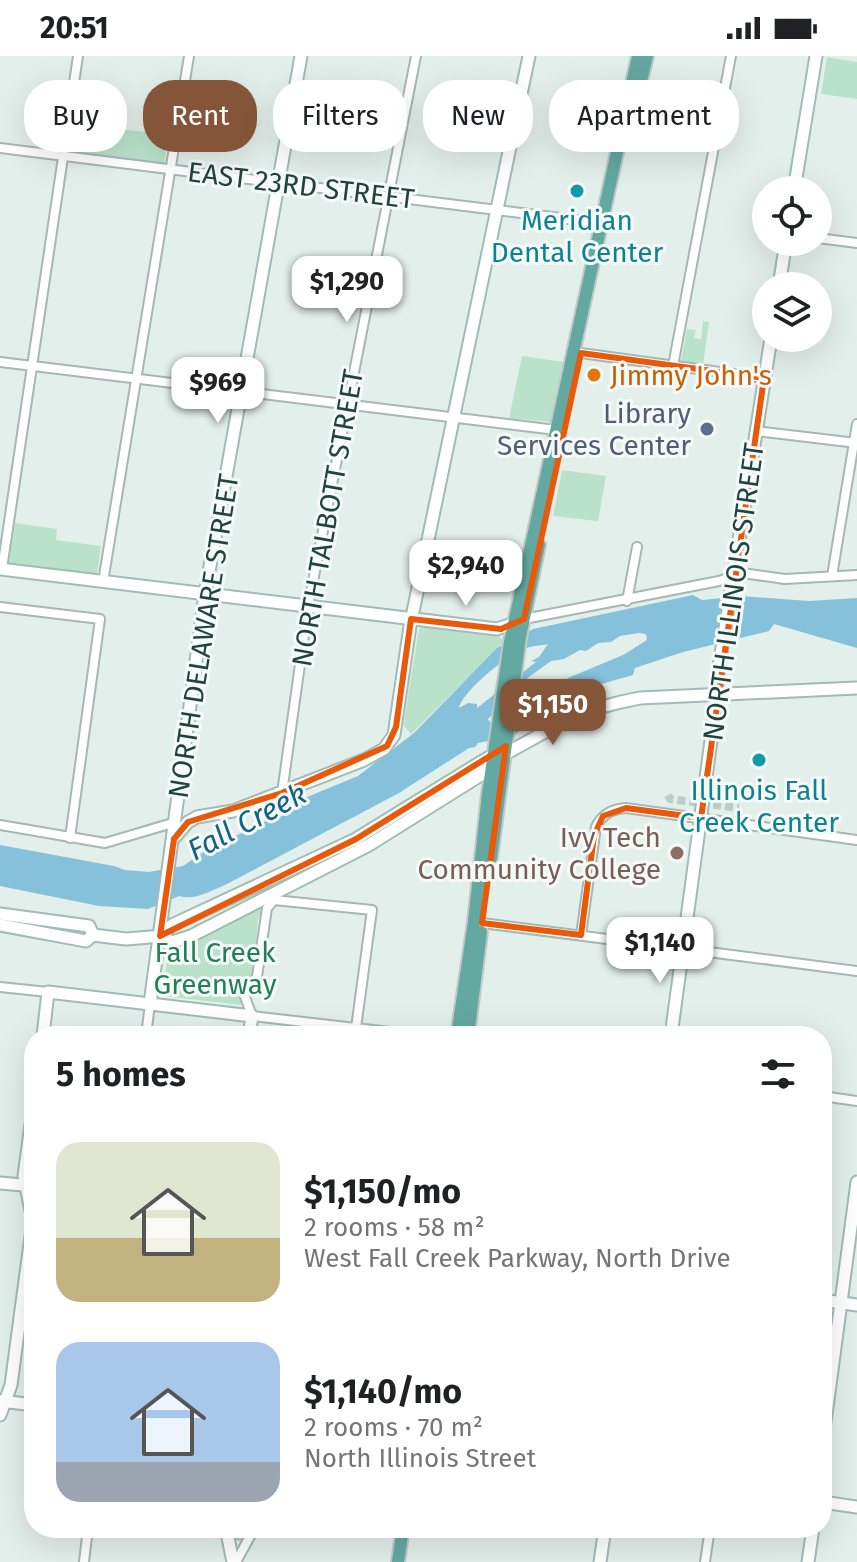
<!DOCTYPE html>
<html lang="en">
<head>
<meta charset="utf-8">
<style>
	body { margin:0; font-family:"Fira Sans",sans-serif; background:#f2f2f2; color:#202124; height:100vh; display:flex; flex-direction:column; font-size:30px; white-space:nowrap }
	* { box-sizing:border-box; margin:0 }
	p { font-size:26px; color:#757577 }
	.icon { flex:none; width:44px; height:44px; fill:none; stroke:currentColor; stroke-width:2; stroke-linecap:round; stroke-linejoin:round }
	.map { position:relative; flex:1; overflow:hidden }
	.sheet { position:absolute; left:24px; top:970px; width:808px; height:512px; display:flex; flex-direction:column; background:#fff; border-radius:32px; box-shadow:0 8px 32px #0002 }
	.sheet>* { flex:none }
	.guide { position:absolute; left:24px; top:24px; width:810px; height:72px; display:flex; gap:16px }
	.buttons { position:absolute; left:752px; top:120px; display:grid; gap:16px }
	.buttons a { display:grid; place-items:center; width:80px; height:80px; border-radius:50%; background:#fff; box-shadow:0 8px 32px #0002; font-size:40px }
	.price { position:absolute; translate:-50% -68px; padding:0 18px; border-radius:16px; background:#fff; color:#222; font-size:26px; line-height:52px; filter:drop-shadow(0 2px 4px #0008) }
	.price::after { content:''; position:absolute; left:50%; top:48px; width:24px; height:18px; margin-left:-12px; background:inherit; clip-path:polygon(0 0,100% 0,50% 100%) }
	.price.current { background:#845538; color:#fff }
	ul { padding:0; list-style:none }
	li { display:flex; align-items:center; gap:24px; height:200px; padding:0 32px }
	li span { display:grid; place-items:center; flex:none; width:224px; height:160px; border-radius:24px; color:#555 }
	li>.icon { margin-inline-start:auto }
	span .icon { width:96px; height:96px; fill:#fffc; stroke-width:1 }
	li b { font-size:34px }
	h2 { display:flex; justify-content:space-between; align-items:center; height:96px; padding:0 32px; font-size:34px }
	.pill { padding:0 28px; border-radius:32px; background:#fff; box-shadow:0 8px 32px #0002; font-size:28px; line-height:72px }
	.pill.current { background:#845538; color:#fff }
	.status { display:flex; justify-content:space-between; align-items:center; height:56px; padding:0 40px; background:#fff; direction:ltr }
	.status svg { height:22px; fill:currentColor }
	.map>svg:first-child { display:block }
	.green { fill:#bae2ca }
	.water { fill:#85c1da; fill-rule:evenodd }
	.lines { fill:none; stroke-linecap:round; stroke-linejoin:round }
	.street-tunnel { stroke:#bccdc8; stroke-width:8; stroke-dasharray:8 4; stroke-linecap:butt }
	.street-casing { stroke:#a5b8b4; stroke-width:12 }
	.secondary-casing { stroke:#a0bcb6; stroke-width:15 }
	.primary-casing { stroke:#c1cac9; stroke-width:16 }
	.street { stroke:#fff; stroke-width:8 }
	.secondary { stroke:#fff; stroke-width:11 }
	.primary { stroke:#63a9a1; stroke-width:12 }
	.marked { fill:none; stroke:#e8590c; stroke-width:6; stroke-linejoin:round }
	.culture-dot { fill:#0f9aa8; stroke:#f5faf8; stroke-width:3 }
	.food-dot { fill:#e8710a; stroke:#f5faf8; stroke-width:3 }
	.service-dot { fill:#5c6f8a; stroke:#f5faf8; stroke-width:3 }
	.education-dot { fill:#8d6e63; stroke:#f5faf8; stroke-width:3 }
	.labels { text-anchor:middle; stroke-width:6; stroke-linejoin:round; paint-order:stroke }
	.street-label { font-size:28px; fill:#20433e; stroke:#f5faf8 }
	.culture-label { font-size:28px; fill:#0d838f; stroke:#f5faf8 }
	.food-label { font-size:28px; fill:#c56008; stroke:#f5faf8; text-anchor:start }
	.service-label { font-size:28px; fill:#4e5e75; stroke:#f5faf8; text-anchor:end }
	.education-label { font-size:28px; fill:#785e54; stroke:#f5faf8; text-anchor:end }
	.park-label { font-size:28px; fill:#257f54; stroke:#f5faf8 }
	.water-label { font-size:30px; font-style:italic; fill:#136386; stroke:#f5faf8 }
</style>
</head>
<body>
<div class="status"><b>20:51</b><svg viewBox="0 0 49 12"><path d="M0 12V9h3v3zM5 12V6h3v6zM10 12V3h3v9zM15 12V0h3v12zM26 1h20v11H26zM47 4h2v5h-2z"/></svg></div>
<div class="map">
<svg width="857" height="1506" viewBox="0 0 857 1506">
	<rect width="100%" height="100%" fill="#e3efeb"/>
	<g class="green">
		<polygon points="827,1 857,6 857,43 821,38"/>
		<polygon points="75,60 120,66 120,73 169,79 164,107 71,95"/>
		<polygon points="703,265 709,266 703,309 681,306 687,273 696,274 694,282 701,283"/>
		<polygon points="522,300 564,306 551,366 509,362"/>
		<polygon points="562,414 606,420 598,465 553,460"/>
		<polygon points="15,467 57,473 56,484 101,490 97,518 9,508"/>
		<polygon points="424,570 497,579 501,582 503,587 411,678 404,670 405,658 419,573"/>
		<polygon points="264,846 258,864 253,921 240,936 241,949 163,940 168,895 200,881"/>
	</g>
	<path class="water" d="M693 539 702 544 741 540 809 545 857 542V592L774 568 769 575 683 596 635 612 633 619 598 629 591 636 574 640 532 664 513 680 478 687 475 691 469 692 399 737 227 828C213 834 194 845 179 840L148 853 99 850 0 830V789L114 810 125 814 149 816 183 810 205 795 274 761 295 746 358 720 414 677 497 592 533 573ZM639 577 646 578 647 584 623 599 568 622 553 636 518 658 490 666 488 663 526 623 551 605 564 603 580 594 586 595 598 587 611 586 620 580ZM548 588 539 601 531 605 536 606 477 652V648L468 647 459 652C462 635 511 595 530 591 536 589 542 590 548 588Z"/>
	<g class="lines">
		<polyline class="street-tunnel" points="668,739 670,743 739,752"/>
		<defs>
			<g id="street">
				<polyline points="0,92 601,167"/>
				<polyline points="818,182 857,187"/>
				<polyline points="581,297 764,322"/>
				<polyline points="0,306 556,374"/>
				<polyline points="673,310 731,0"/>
				<polyline points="756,375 857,387"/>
				<polyline points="2,513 78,0"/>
				<polyline points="832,520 857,368"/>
				<polyline points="103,526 189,0"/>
				<polyline points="627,545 637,491"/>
				<polyline points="0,551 100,563 70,782"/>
				<polyline points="524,563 719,525 742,517 785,523 857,519"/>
				<polyline points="282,737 308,551 416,0"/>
				<polyline points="0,769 105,787 176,766"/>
				<polyline points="482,867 857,915"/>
				<path d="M581 879 596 771C602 758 612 753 626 752L857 784"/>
				<polyline points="0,931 48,936"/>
				<polyline points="356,972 372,854 274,844 267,852 257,921 244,938 252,960 425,980"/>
				<polyline points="146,980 150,948"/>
				<polyline points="822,1040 857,1045"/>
				<polyline points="84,1506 88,1472"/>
				<polyline points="236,1506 253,1475"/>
				<polyline points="705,1506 710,1472"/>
			</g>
			<g id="secondary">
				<polyline points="794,134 816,0"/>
				<polyline points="779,230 786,186"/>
				<polyline points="0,513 497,573 518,566"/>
				<polyline points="174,782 188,766 197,761 233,755 364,704 384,693 394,679 410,570 529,0"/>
				<polyline points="0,858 89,870 93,879"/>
				<polyline points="0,869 86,885 93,879 126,883 163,880"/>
				<polyline points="160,880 172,886 191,880 369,789 492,712 505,698 563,666 594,653 621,646 640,642 857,632"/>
				<polyline points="160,880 172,869 356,783 481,706 495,698 500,698"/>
				<polyline points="150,948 205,538 301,0"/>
				<polyline points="43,980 48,936 252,960 249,980"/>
				<polyline points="671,980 715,655 717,623 771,282"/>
				<polyline points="0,1127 34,1130"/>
				<polyline points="822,1244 857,1249"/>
				<polyline points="1,1345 34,1349"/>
				<polyline points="0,1359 11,1329 33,1165 24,1120 34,1046"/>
				<polyline points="822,1389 857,1126"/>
				<polyline points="822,1446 857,1451"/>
				<polyline points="226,1472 233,1506"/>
				<polyline points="228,1472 240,1477 253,1475"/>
				<polyline points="600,1506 605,1472"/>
				<polyline points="808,1506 813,1472"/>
			</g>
			<g id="primary">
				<polyline points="640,29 647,0"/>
				<polyline points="491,802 520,581 539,489"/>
				<polyline points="457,980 474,866 488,738 510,586 638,0"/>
				<polyline points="468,980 481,876"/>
				<polyline points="398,1506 403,1472"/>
			</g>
		</defs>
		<use href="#street" class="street-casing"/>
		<use href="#secondary" class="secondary-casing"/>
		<use href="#primary" class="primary-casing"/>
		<use href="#street" class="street"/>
		<use href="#secondary" class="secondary"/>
		<use href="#primary" class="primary"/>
	</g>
	<path class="marked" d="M581 297 764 322 701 762 626 752 603 760 594 780 581 879 482 867 506 690 356 783 160 880 174 783 188 766 282 737 387 690 396 671 411 563 501 573 524 563Z"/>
	<g class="culture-dot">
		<circle cx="577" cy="135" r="8"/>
		<circle cx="759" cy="704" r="8"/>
	</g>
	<circle class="food-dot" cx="594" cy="319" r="8"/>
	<circle class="service-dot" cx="707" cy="373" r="8"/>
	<circle class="education-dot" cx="677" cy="797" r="8"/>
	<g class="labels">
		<g class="street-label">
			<text transform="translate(301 129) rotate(7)" y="10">EAST 23RD STREET</text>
			<text transform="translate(327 462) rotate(-80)" y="10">NORTH TALBOTT STREET</text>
			<text transform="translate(733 536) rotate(-82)" y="10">NORTH ILLINOIS STREET</text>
			<text transform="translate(203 580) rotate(-81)" y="10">NORTH DELAWARE STREET</text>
		</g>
		<g class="culture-label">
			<text x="577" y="174">Meridian<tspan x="577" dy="32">Dental Center</tspan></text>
			<text x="759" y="744">Illinois Fall<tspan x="759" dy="32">Creek Center</tspan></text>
		</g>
		<g class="food-label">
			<text x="610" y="329">Jimmy John's</text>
		</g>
		<g class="service-label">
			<text x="691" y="367">Library<tspan x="691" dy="32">Services Center</tspan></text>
		</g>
		<g class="education-label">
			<text x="661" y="791">Ivy Tech<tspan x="661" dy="32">Community College</tspan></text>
		</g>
		<g class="park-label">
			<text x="215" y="906">Fall Creek<tspan x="215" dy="32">Greenway</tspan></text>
		</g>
		<g class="water-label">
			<text transform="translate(247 766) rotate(-28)" y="10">Fall Creek</text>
		</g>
	</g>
</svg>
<div class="buttons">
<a><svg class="icon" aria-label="locate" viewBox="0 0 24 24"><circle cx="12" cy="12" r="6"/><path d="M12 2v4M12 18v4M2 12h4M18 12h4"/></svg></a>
<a><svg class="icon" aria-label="layers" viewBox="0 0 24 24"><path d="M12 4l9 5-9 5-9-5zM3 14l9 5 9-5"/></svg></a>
</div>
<b class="price" style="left:347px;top:268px">$1,290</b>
<b class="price" style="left:218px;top:369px">$969</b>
<b class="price" style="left:466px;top:552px">$2,940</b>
<b class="price current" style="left:553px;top:691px">$1,150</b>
<b class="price" style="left:660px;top:929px">$1,140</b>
<div class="guide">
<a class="pill">Buy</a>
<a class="pill current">Rent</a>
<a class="pill">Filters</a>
<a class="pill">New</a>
<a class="pill">Apartment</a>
</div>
<section class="sheet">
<h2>5 homes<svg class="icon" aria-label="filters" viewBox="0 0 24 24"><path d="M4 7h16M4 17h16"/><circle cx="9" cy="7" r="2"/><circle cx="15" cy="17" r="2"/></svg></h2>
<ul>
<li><span style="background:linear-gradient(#dfe7d0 60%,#c2b280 0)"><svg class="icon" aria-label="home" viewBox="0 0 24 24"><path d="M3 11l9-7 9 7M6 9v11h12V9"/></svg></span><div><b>$1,150/mo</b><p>2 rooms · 58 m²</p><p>West Fall Creek Parkway, North Drive</p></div></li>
<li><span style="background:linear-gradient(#a9c7e8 75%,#9aa5b1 0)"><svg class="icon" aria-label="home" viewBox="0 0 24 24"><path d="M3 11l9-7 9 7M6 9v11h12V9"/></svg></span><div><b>$1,140/mo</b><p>2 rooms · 70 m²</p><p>North Illinois Street</p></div></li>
</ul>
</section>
</div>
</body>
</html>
